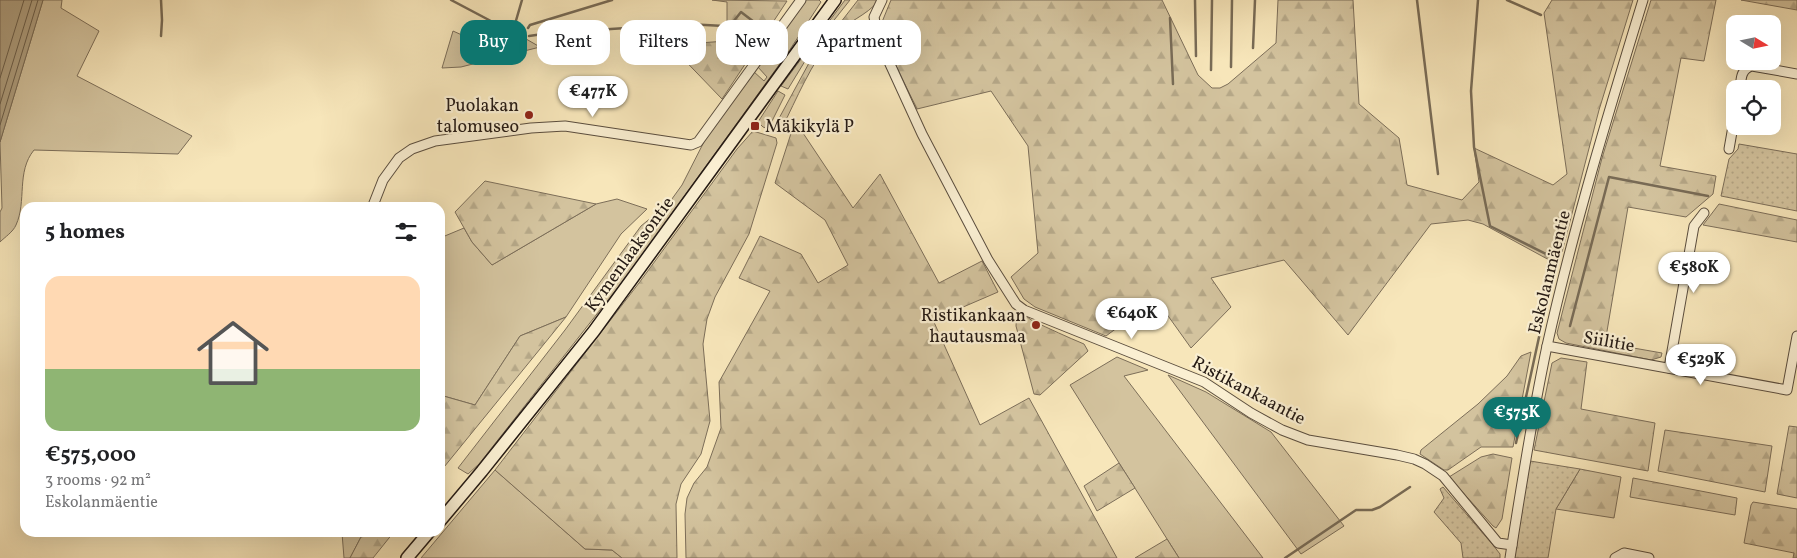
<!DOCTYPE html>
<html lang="en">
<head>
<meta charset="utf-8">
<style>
	body { margin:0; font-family:Vollkorn,serif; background:#f2f2f2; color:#202124; height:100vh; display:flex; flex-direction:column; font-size:19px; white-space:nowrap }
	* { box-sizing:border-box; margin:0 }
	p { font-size:16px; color:#757577 }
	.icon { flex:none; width:28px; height:28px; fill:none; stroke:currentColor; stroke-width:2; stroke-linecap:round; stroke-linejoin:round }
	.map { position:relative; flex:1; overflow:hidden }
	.sheet { position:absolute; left:20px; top:202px; width:425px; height:335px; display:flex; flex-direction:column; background:#fff; border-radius:15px; box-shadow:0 5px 20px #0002 }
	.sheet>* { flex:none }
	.guide { position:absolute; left:460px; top:20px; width:475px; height:45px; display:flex; gap:10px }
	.needle { width:32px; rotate:100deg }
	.buttons { position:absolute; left:1726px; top:15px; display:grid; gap:10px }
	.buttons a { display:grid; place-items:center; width:55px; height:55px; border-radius:10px; background:#fff; box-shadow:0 5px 20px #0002; font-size:25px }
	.price { position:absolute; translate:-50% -42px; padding:0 11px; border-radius:18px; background:#fff; color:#222; font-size:16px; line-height:32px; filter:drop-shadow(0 1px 2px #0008) }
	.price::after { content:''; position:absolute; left:50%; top:30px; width:15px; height:11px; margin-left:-8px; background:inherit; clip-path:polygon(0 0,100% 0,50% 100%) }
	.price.current { background:#0f766e; color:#fff }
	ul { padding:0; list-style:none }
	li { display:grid; align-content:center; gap:10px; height:265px; padding:0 25px }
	li span { display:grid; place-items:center; height:155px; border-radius:15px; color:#555 }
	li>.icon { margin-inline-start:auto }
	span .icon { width:90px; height:90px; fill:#fffc; stroke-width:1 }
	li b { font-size:21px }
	h2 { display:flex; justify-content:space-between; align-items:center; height:60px; padding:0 25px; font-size:21px }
	.pill { padding:0 18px; border-radius:15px; background:#fff; box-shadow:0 5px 20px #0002; font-size:18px; line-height:45px }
	.pill.current { background:#0f766e; color:#fff }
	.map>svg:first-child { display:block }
	.grass { fill:#d3c39e; stroke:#7c6e59 }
	.forest { fill:url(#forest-firs); stroke:#7c6e59 }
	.park { fill:url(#park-dots); stroke:#7c6e59 }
	.water { fill:#b0a182; stroke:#786b56 }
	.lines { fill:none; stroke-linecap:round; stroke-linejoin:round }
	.shore { stroke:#6a5e4b; stroke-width:1 }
	.stream { stroke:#786b56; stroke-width:2.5 }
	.minor-casing { stroke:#5a4d3e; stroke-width:11 }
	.secondary-casing { stroke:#251a14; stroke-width:14 }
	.minor { stroke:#faefd2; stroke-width:9 }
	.secondary { stroke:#faefd2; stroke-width:11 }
	.poi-dot { fill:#8f2418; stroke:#faefd2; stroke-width:2 }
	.labels { text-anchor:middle; stroke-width:4.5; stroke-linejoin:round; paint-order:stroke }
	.poi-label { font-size:18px; fill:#251a14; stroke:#faefd2; text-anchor:end }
	.street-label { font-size:18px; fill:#251a14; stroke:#faefd2 }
</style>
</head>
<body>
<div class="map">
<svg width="1797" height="558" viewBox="0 0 1797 558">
	<defs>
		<pattern id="forest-firs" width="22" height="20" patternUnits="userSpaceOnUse" patternTransform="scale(1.25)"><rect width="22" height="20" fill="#d3c39e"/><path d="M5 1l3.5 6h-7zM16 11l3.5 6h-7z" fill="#b5a787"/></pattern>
		<pattern id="park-dots" width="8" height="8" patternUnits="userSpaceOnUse" patternTransform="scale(1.25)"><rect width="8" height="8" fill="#d3c39e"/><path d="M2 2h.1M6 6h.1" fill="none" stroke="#b5a787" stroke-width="1.8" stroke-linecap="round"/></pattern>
	</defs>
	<rect width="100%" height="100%" fill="#f7e6ba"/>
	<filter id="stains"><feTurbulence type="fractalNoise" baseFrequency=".004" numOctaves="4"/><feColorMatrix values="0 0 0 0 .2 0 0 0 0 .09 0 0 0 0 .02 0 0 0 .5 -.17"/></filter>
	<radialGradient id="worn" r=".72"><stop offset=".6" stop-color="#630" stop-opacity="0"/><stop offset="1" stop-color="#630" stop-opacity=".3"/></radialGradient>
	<g class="grass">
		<path d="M43 0H62L61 8 99 31 77 76 192 136 178 154 34 150C16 172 27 201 16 225 13 232 5 237 0 242V212L2 208 0 142Z"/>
		<polygon points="805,0 819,0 821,2 789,51 626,277 479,464 468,474 458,468 565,330 641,226 669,203 682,185 709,132 753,71 764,81 767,77 757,66"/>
		<polygon points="845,0 850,0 816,43 788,89 781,86"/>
		<polygon points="453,31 491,48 514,32 540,47 461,67 442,68"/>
		<polygon points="778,91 785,95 773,119 769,129 763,127 758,122"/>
		<polygon points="617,199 647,209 621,234 566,317 520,336 475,405 440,395 440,238 464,228 472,242 492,265 596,204"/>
		<polygon points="1117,357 1148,370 1124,376 1263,558 1179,558 1070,385"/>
		<polygon points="1168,375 1206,392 1271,432 1344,526 1301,554"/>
		<polygon points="495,470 585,549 612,550 622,558 421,558"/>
		<polygon points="340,533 372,533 369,535 361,537 350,558 344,558 342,533"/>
	</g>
	<g class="forest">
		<polygon points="712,0 787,1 722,99 670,45 727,41 727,2"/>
		<path d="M858 0H879C867 16 847 21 834 36 811 63 797 98 781 130L778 132 776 131 777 122 809 63Z"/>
		<polygon points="891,0 1162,0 1198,75 1212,88 1220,88 1228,84 1276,43 1278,0 1353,0 1359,104 1399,138 1407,185 1462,200 1479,182 1474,148 1553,185 1567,174 1544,13 1552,0 1633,0 1599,110 1562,252 1551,261 1483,224 1468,220 1431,224 1348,335 1284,260 1211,278 1231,307 1191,348 1156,299 1106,336 1035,307 1024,299 1011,277 1038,253 1028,146 991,91 917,109 885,43 882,22"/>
		<polygon points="1651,0 1716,0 1704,61 1681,58 1660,166 1716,176 1713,194 1686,217 1628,207 1605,343 1662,353 1661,357 1651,360 1566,343 1559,339 1557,333 1602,158"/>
		<polygon points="1741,0 1797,0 1797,10"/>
		<polygon points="795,121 853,208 880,174 939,283 982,261 998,292 933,320 980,425 1029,398 1117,558 686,558 685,514 687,498 694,483 707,467 721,428 719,382 770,291 739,278 760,236 801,254 818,283 848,265 825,220 775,183"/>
		<polygon points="753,131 776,138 777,143 749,234 715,297 707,319 703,344 710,421 701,454 681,484 676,504 677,558 622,558 612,550 585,549 495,470 639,283 737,149"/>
		<polygon points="485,181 596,204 492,265 472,242 455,212"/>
		<polygon points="1719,204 1797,220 1797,242 1703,225"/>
		<path d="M1017 311C1024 312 1027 318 1033 321 1050 329 1067 337 1084 344L1088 351 1040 395 1034 394 1016 326Z"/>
		<polygon points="566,317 440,472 440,395 475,405 520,336"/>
		<polygon points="1531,352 1513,447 1481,447 1448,470 1444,470 1420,454 1421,450 1478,404 1507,376 1521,356"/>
		<polygon points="1561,358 1587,362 1581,409 1655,423 1648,471 1534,450 1552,363"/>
		<polygon points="1789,426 1797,427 1797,498 1777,494"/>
		<polygon points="1665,430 1772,446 1765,492 1658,471"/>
		<polygon points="1493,454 1512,458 1502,519 1496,528 1493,526 1449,477 1481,457"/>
		<polygon points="1119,463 1135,488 1097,511 1084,486"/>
		<polygon points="1580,469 1621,477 1614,518 1556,509"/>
		<polygon points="1633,478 1737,498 1735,515 1630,497"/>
		<polygon points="1753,502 1797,509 1797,558 1793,558 1794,553 1744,543 1751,505"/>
		<polygon points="372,533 393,533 373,558 350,558 361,537 369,535"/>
		<polygon points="1167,539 1179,558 1135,558"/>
	</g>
	<g class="park">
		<polygon points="1739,144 1797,154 1797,211 1721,196 1729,159 1738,149"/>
		<polygon points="1530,461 1580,469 1556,509 1548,558 1514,558"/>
		<polygon points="1443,487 1493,545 1500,554 1500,558 1463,558 1461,543 1434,512 1444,498 1440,489"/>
	</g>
	<polygon class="water" points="0,0 43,0 0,142"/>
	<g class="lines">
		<g class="shore">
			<polyline points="0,78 24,0"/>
			<polyline points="0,104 32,0"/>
			<polyline points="0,125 38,0"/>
		</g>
		<g class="stream">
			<polyline points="451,0 506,29"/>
			<polyline points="1195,0 1196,56"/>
			<polyline points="1417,0 1438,174"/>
			<polyline points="1478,0 1471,91 1474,147 1490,226 1556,259 1516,443"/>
			<polyline points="1507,0 1541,15"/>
			<polyline points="1170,18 1173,84"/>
			<polyline points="515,24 522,0"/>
			<polyline points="528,28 530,25 612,0"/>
			<polyline points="161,36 162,20 161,0"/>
			<polyline points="529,36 550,33 687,24 724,26 733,22 741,12 758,25"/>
			<polyline points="1253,48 1255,0"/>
			<polyline points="1231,67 1232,0"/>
			<polyline points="1211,70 1212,0"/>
			<polyline points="1570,326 1609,177 1708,196"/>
			<polyline points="1285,558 1356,510 1372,510 1380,507 1410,487"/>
		</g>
		<defs>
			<g id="minor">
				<polyline points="882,0 874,17 878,38 922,134 988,260 1016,304 1024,310 1204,382 1251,413 1282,430 1308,440 1397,455 1414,459 1425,464 1443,476 1498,543 1512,545"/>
				<path d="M1740 89C1741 78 1741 69 1752 66L1797 74"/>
				<polyline points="1729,149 1735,115"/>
				<polyline points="372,208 383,180 399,158 412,149 435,141 531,128 565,126 691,145 698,142 801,0"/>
				<polyline points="1547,346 1787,390 1797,336"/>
				<polyline points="1669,368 1694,226 1704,213"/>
				<path d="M1510 558C1521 487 1532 416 1547 346 1573 229 1608 114 1643 0"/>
				<polyline points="1615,558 1624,553 1649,558"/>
			</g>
			<g id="secondary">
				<polyline points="440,521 482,471 594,331 835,0"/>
				<polyline points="407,558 429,532"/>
			</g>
		</defs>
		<use href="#minor" class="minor-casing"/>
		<use href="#secondary" class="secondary-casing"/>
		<use href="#minor" class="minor"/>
		<use href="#secondary" class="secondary"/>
	</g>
	<g class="poi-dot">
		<circle cx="529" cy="115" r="5"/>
		<rect x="750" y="121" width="10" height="10" rx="2.5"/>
		<circle cx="1036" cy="325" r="5"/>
	</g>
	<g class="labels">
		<g class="poi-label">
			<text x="519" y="111">Puolakan<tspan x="519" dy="21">talomuseo</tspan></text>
			<text x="765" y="132" text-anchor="start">Mäkikylä P</text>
			<text x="1026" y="321">Ristikankaan<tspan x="1026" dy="21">hautausmaa</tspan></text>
		</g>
		<g class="street-label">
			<text transform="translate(629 254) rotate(-54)" y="6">Kymenlaaksontie</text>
			<text transform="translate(1549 272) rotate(-76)" y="6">Eskolanmäentie</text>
			<text transform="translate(1609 341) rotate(10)" y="6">Siilitie</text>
			<text transform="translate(1249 390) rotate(28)" y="6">Ristikankaantie</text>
		</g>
	</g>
	<rect width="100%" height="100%" filter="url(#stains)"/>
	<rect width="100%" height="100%" fill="url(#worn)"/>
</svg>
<div class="buttons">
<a><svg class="needle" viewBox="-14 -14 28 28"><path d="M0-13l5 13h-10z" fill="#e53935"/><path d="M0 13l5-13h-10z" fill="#757577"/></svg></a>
<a><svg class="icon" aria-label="locate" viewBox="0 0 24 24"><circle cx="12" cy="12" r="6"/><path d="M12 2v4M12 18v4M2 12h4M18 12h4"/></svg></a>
</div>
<b class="price" style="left:593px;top:118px">€477K</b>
<b class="price" style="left:1694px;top:294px">€580K</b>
<b class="price" style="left:1132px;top:340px">€640K</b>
<b class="price" style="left:1701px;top:386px">€529K</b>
<b class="price current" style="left:1517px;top:439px">€575K</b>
<div class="guide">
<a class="pill current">Buy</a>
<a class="pill">Rent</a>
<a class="pill">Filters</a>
<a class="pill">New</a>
<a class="pill">Apartment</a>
</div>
<section class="sheet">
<h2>5 homes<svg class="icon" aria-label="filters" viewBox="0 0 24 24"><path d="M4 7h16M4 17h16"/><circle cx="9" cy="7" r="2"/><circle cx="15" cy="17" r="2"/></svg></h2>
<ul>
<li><span style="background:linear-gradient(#ffd9b3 60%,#8fb573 0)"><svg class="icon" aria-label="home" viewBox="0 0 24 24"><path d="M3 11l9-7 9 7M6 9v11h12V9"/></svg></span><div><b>€575,000</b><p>3 rooms · 92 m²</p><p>Eskolanmäentie</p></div></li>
</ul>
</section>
</div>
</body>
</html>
